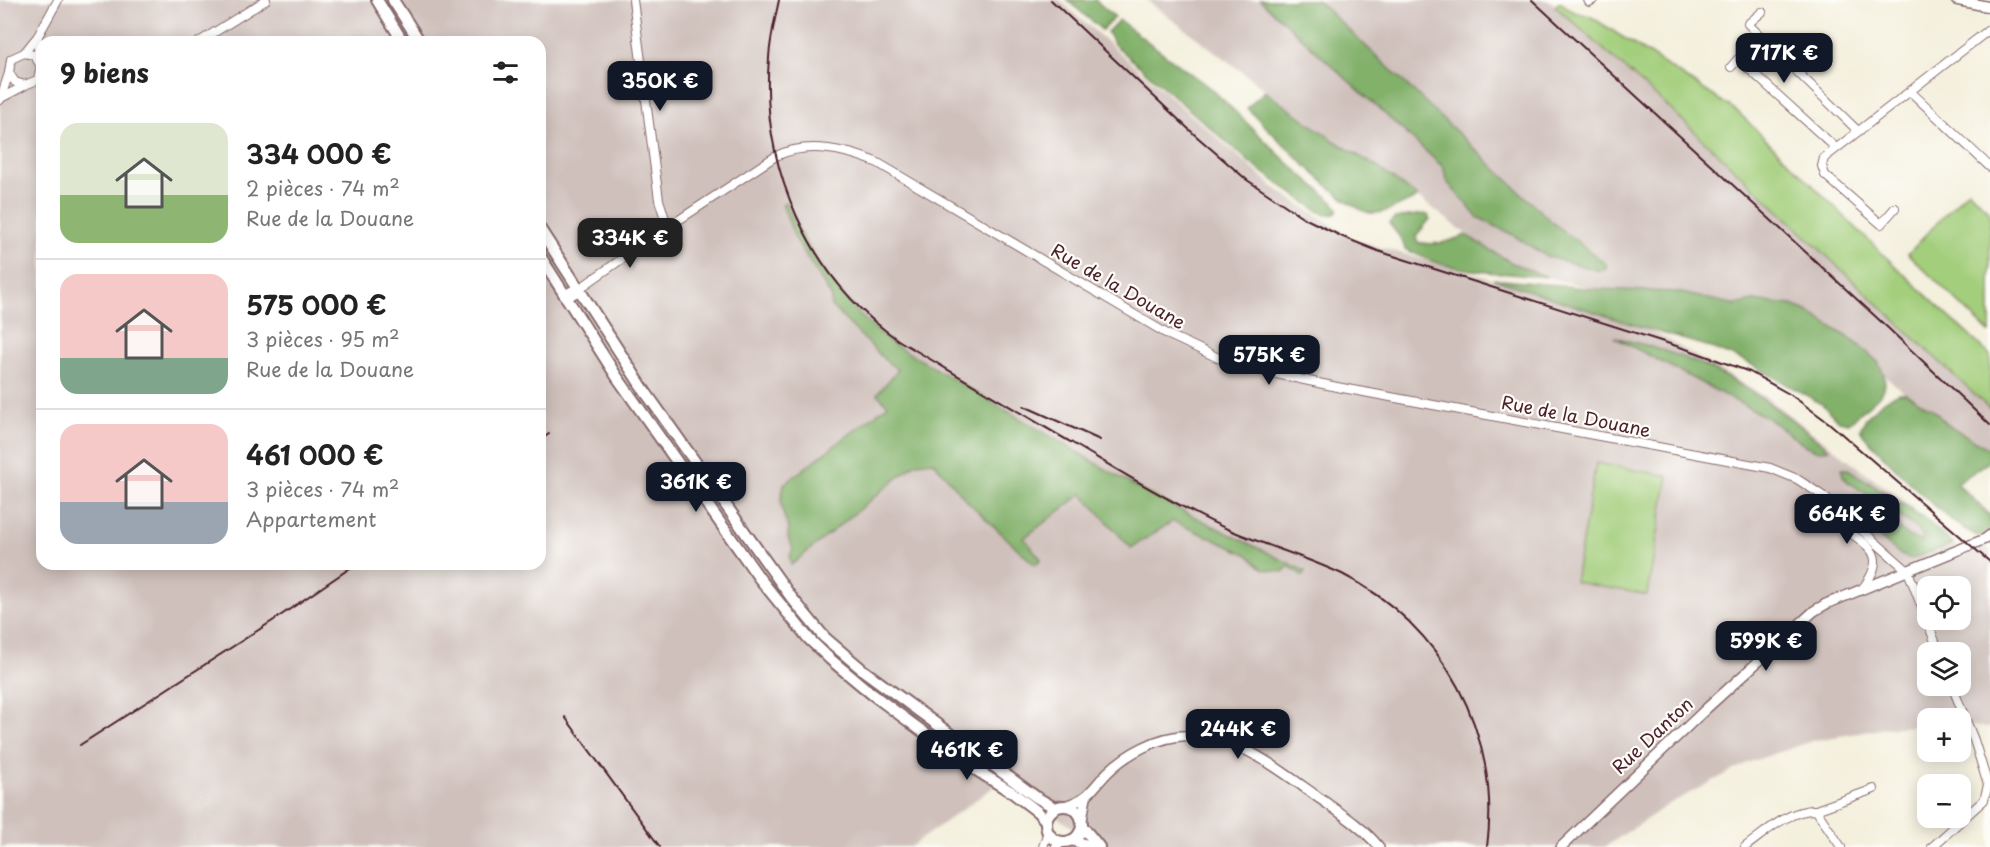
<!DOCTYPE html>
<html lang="fr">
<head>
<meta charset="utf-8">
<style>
	body { margin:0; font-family:"Playpen Sans",sans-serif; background:#f6f6f6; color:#222; height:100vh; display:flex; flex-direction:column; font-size:22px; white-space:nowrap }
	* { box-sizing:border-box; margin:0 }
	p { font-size:20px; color:#767676 }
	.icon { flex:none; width:33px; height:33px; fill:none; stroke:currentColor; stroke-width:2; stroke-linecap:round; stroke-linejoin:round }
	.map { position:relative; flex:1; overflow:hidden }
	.drawer { position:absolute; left:36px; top:36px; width:510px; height:534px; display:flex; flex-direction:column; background:#fff; border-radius:18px; box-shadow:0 3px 15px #0003 }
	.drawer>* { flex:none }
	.controls { position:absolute; left:1917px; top:576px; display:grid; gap:12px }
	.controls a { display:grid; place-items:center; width:54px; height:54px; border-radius:12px; background:#fff; box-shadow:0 3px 15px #0003; font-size:30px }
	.price { position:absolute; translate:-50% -51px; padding:0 14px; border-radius:12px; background:#111827; color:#fff; font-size:20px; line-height:39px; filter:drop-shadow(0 2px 3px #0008) }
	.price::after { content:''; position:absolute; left:50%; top:36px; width:18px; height:14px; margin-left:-9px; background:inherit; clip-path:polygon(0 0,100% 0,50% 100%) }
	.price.selected { background:#222; color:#fff }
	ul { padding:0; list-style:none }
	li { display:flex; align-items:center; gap:18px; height:150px; padding:0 24px }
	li+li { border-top:2px solid #e0e0e0 }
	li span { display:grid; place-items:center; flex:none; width:168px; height:120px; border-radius:18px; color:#555 }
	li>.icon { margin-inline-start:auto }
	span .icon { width:72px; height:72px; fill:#fffc; stroke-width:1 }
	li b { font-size:26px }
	h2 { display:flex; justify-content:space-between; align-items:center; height:72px; padding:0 24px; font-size:26px }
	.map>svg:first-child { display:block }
	.industrial { fill:#cfc0bb; fill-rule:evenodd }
	.green { fill:#a3ce7b; stroke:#767653; stroke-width:1.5 }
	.forest { fill:#82b16b; stroke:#66684b; stroke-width:1.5 }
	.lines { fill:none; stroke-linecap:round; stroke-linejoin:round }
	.minor-casing { stroke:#86686a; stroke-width:10 }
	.tertiary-casing { stroke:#86686a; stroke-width:12 }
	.secondary-casing { stroke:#86686a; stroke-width:14 }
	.primary-casing { stroke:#86686a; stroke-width:15 }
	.minor { stroke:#fff; stroke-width:8 }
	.tertiary { stroke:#fff; stroke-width:9 }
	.secondary { stroke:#fff; stroke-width:10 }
	.primary { stroke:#fff; stroke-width:12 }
	.rail { stroke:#4a1f2b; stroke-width:2 }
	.labels { text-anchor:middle; stroke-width:4.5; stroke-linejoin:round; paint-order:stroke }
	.street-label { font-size:18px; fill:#4a1f2b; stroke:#fdfcf7 }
</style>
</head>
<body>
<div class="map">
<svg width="1990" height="847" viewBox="0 0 1990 847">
	<rect width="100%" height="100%" fill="#fdfcf7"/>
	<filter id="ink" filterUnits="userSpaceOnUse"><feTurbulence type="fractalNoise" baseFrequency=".0167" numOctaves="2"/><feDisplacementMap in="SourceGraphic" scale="12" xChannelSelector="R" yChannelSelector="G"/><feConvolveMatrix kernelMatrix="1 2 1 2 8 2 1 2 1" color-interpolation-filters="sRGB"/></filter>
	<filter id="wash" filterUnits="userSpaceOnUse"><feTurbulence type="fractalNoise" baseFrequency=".008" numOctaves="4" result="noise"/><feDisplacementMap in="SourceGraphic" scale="24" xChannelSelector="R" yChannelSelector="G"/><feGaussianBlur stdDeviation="1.35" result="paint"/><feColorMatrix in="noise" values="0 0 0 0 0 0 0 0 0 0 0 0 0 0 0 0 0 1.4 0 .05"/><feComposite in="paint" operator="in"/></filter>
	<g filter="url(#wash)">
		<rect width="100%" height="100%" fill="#f4f0de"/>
		<g class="industrial">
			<path d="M0 0H1059L1276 189 1355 240 1632 319 1767 398 1910 506 1965 555 1984 547 1990 551V728L1961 724 1960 718H1928L1927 725 1887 728 1816 740 1747 763 1669 804 1605 847H1102L1002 781 910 847H0ZM42 42H540V564H42ZM1928 586H1960V620H1928ZM1928 652H1960V686H1928Z"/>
			<polygon points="1146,0 1549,0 1668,107 1990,409 1990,450 1945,423 1934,410 1905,393 1884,375 1878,362 1855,342 1807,311 1753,301 1736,305 1677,292 1596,289 1547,277 1512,263 1488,250 1376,166 1333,140"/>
		</g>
		<g class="green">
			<polygon points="1560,2 1574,12 1590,16 1737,111 1891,262 1990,355 1990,409 1668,107 1555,6"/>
			<polygon points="1968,190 1990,212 1990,333 1908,254"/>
			<polygon points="1596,463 1668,476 1647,595 1575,582"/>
		</g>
		<g class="forest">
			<polygon points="1067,0 1095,0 1115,17 1102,30"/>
			<polygon points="1260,0 1317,0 1552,222 1606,264 1606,269 1600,271 1546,256 1513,235 1477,217 1448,183 1443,167"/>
			<polygon points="1119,20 1214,91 1287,162 1334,203 1338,209 1335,214 1325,215 1312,207 1254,166 1114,44 1107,32"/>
			<path d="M1265 91 1333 140 1376 166 1418 197C1404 203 1385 215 1370 213 1346 211 1268 128 1247 108Z"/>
			<path d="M786 202C808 257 845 305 890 342L1148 494 1305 571 1303 576 1289 566 1283 572 1263 569 1248 555 1173 521 1131 548 1082 494 1024 538 1041 559 1035 565 967 501 933 461 916 463 791 565 790 556 793 549C792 545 788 541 788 536 788 530 790 533 788 527 781 508 779 505 784 484L888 405 877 394 898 370 885 360 831 306V296L795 238 782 204Z"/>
			<path d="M1423 214 1428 215 1430 219 1416 236 1417 242C1435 247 1450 241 1466 235L1512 263 1547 277C1510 274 1471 273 1435 262 1425 259 1415 253 1405 249L1402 240 1389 223 1395 218Z"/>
			<polygon points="1493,279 1596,289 1677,292 1736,305 1753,301 1792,305 1807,311 1855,342 1878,362 1884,375 1885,385 1879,396 1849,423 1839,421 1822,404 1745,361 1706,346 1631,324"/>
			<path d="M1614 337C1647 345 1680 354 1711 369 1753 390 1793 419 1829 449L1819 451 1806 446 1766 417Z"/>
			<path d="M1898 393H1905L1934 410 1945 423 1990 450V461L1957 483 1990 515V530L1979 536C1945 524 1891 463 1864 436L1860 429C1868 413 1882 401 1898 393Z"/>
			<polygon points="1842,469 1848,469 1924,518 1953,544 1911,559 1901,555 1850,513 1853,498 1856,495 1908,536 1922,542 1923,537 1915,527 1847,481 1843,476"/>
		</g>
	</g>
	<g filter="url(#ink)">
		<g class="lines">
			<defs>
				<g id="minor">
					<polyline points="633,0 659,200 668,228"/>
					<polyline points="1588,0 1589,2 1593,0"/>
					<polyline points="1762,12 1748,24 1858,131"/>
					<polyline points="199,42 266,0"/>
					<polyline points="24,53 38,36 58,0"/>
					<polyline points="38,59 38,36"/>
					<polyline points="1731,67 1738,59 1836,148"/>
					<polyline points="38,79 41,66 34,55 24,53 11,59 9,73 15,82 25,85 42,78"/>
					<polyline points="1910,91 1990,167"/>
					<polyline points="1,98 24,86"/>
					<polyline points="0,100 9,73"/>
					<polyline points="1895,208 1881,224 1825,175 1822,166 1824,158 1990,29"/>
					<path d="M579 289 653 237 776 156C808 141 847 150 878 163L1169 335 1225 361 1258 370 1337 387 1770 468 1797 479 1823 496 1908 571 1939 652"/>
					<path d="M1833 508C1834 512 1836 517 1838 521 1860 546 1894 548 1862 589"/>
					<polyline points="1816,810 1874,789"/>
					<polyline points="1043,847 1048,831"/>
					<polyline points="1056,847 1063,842"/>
					<path d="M1745 847C1766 832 1789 809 1816 810L1841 847"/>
					<polyline points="1932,847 1984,800 1988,785 1974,740 1952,686"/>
				</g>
				<g id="tertiary">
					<polyline points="1956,0 1990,7"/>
					<path d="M1067 805C1089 799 1093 787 1108 772 1118 762 1130 754 1142 748 1208 713 1263 758 1315 795 1337 811 1362 826 1379 847"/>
					<polyline points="1082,820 1086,797"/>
					<polyline points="1561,847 1707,708 1814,611 1826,604 1985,539 1990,535"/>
				</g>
				<g id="secondary">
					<polyline points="377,0 403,42"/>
					<polyline points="393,0 420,42"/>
					<polyline points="540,229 644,390 791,597 824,637 864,671 1036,797 1055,808"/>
					<polyline points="540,256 617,377 760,579 809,639 830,659 872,694 965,763 1013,793 1038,812 1046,821"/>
					<circle cx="1064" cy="824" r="18"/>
					<polyline points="1082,826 1099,847"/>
					<polyline points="1072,840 1092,847"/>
				</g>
				<polyline id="primary" points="566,296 579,289"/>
			</defs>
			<use href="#minor" class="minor-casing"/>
			<use href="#tertiary" class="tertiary-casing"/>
			<use href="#secondary" class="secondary-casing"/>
			<use href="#primary" class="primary-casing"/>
			<use href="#minor" class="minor"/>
			<use href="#tertiary" class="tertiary"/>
			<use href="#secondary" class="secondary"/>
			<use href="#primary" class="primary"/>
			<g class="rail">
				<path d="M779 0C775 19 770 39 769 58 760 167 809 277 898 340 957 375 1015 410 1074 444 1106 463 1138 483 1172 501 1193 512 1214 524 1237 533 1271 547 1308 558 1342 574 1443 624 1502 735 1487 847"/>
				<polyline points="1051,0 1195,135 1247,180 1304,218 1343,237 1378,251 1689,350 1750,372 1791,395 1829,423 1990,562"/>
				<polyline points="1532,0 1888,328 1990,425"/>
				<polyline points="1024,406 1100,440"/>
				<polyline points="540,440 549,434"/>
				<polyline points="565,717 660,847"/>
				<polyline points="80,745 274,620 356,564"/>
			</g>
		</g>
	</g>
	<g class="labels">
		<g class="street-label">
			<text transform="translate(1118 287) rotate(30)" y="6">Rue de la Douane</text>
			<text transform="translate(1576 417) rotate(11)" y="6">Rue de la Douane</text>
			<text transform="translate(1653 736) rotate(-43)" y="6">Rue Danton</text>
		</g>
	</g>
</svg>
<div class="controls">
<a><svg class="icon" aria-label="locate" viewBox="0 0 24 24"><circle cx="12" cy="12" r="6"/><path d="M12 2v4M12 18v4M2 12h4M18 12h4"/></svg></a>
<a><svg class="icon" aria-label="layers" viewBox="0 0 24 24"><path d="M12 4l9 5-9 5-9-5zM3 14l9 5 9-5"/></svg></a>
<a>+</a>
<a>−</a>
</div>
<b class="price" style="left:1784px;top:84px">717K €</b>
<b class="price" style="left:660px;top:112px">350K €</b>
<b class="price selected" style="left:630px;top:269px">334K €</b>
<b class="price" style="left:1269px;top:386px">575K €</b>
<b class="price" style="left:696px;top:513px">361K €</b>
<b class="price" style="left:1847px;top:545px">664K €</b>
<b class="price" style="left:1766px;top:672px">599K €</b>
<b class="price" style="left:1238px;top:760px">244K €</b>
<b class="price" style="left:967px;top:781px">461K €</b>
<section class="drawer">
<h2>9 biens<svg class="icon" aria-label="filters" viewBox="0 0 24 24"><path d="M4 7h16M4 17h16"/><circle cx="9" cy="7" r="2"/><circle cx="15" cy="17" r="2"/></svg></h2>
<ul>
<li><span style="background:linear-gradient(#dfe7d0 60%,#8fb573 0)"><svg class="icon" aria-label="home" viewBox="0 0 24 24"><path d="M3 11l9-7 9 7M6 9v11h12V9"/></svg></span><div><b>334 000 €</b><p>2 pièces · 74 m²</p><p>Rue de la Douane</p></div></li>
<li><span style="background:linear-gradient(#f6c9c9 70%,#7fa58c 0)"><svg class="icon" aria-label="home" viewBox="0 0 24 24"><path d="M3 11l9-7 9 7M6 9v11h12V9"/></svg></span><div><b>575 000 €</b><p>3 pièces · 95 m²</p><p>Rue de la Douane</p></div></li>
<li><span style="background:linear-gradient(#f6c9c9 65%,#9aa5b1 0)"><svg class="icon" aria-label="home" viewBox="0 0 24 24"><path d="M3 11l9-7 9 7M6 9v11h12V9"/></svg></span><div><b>461 000 €</b><p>3 pièces · 74 m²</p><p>Appartement</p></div></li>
</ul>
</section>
</div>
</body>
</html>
